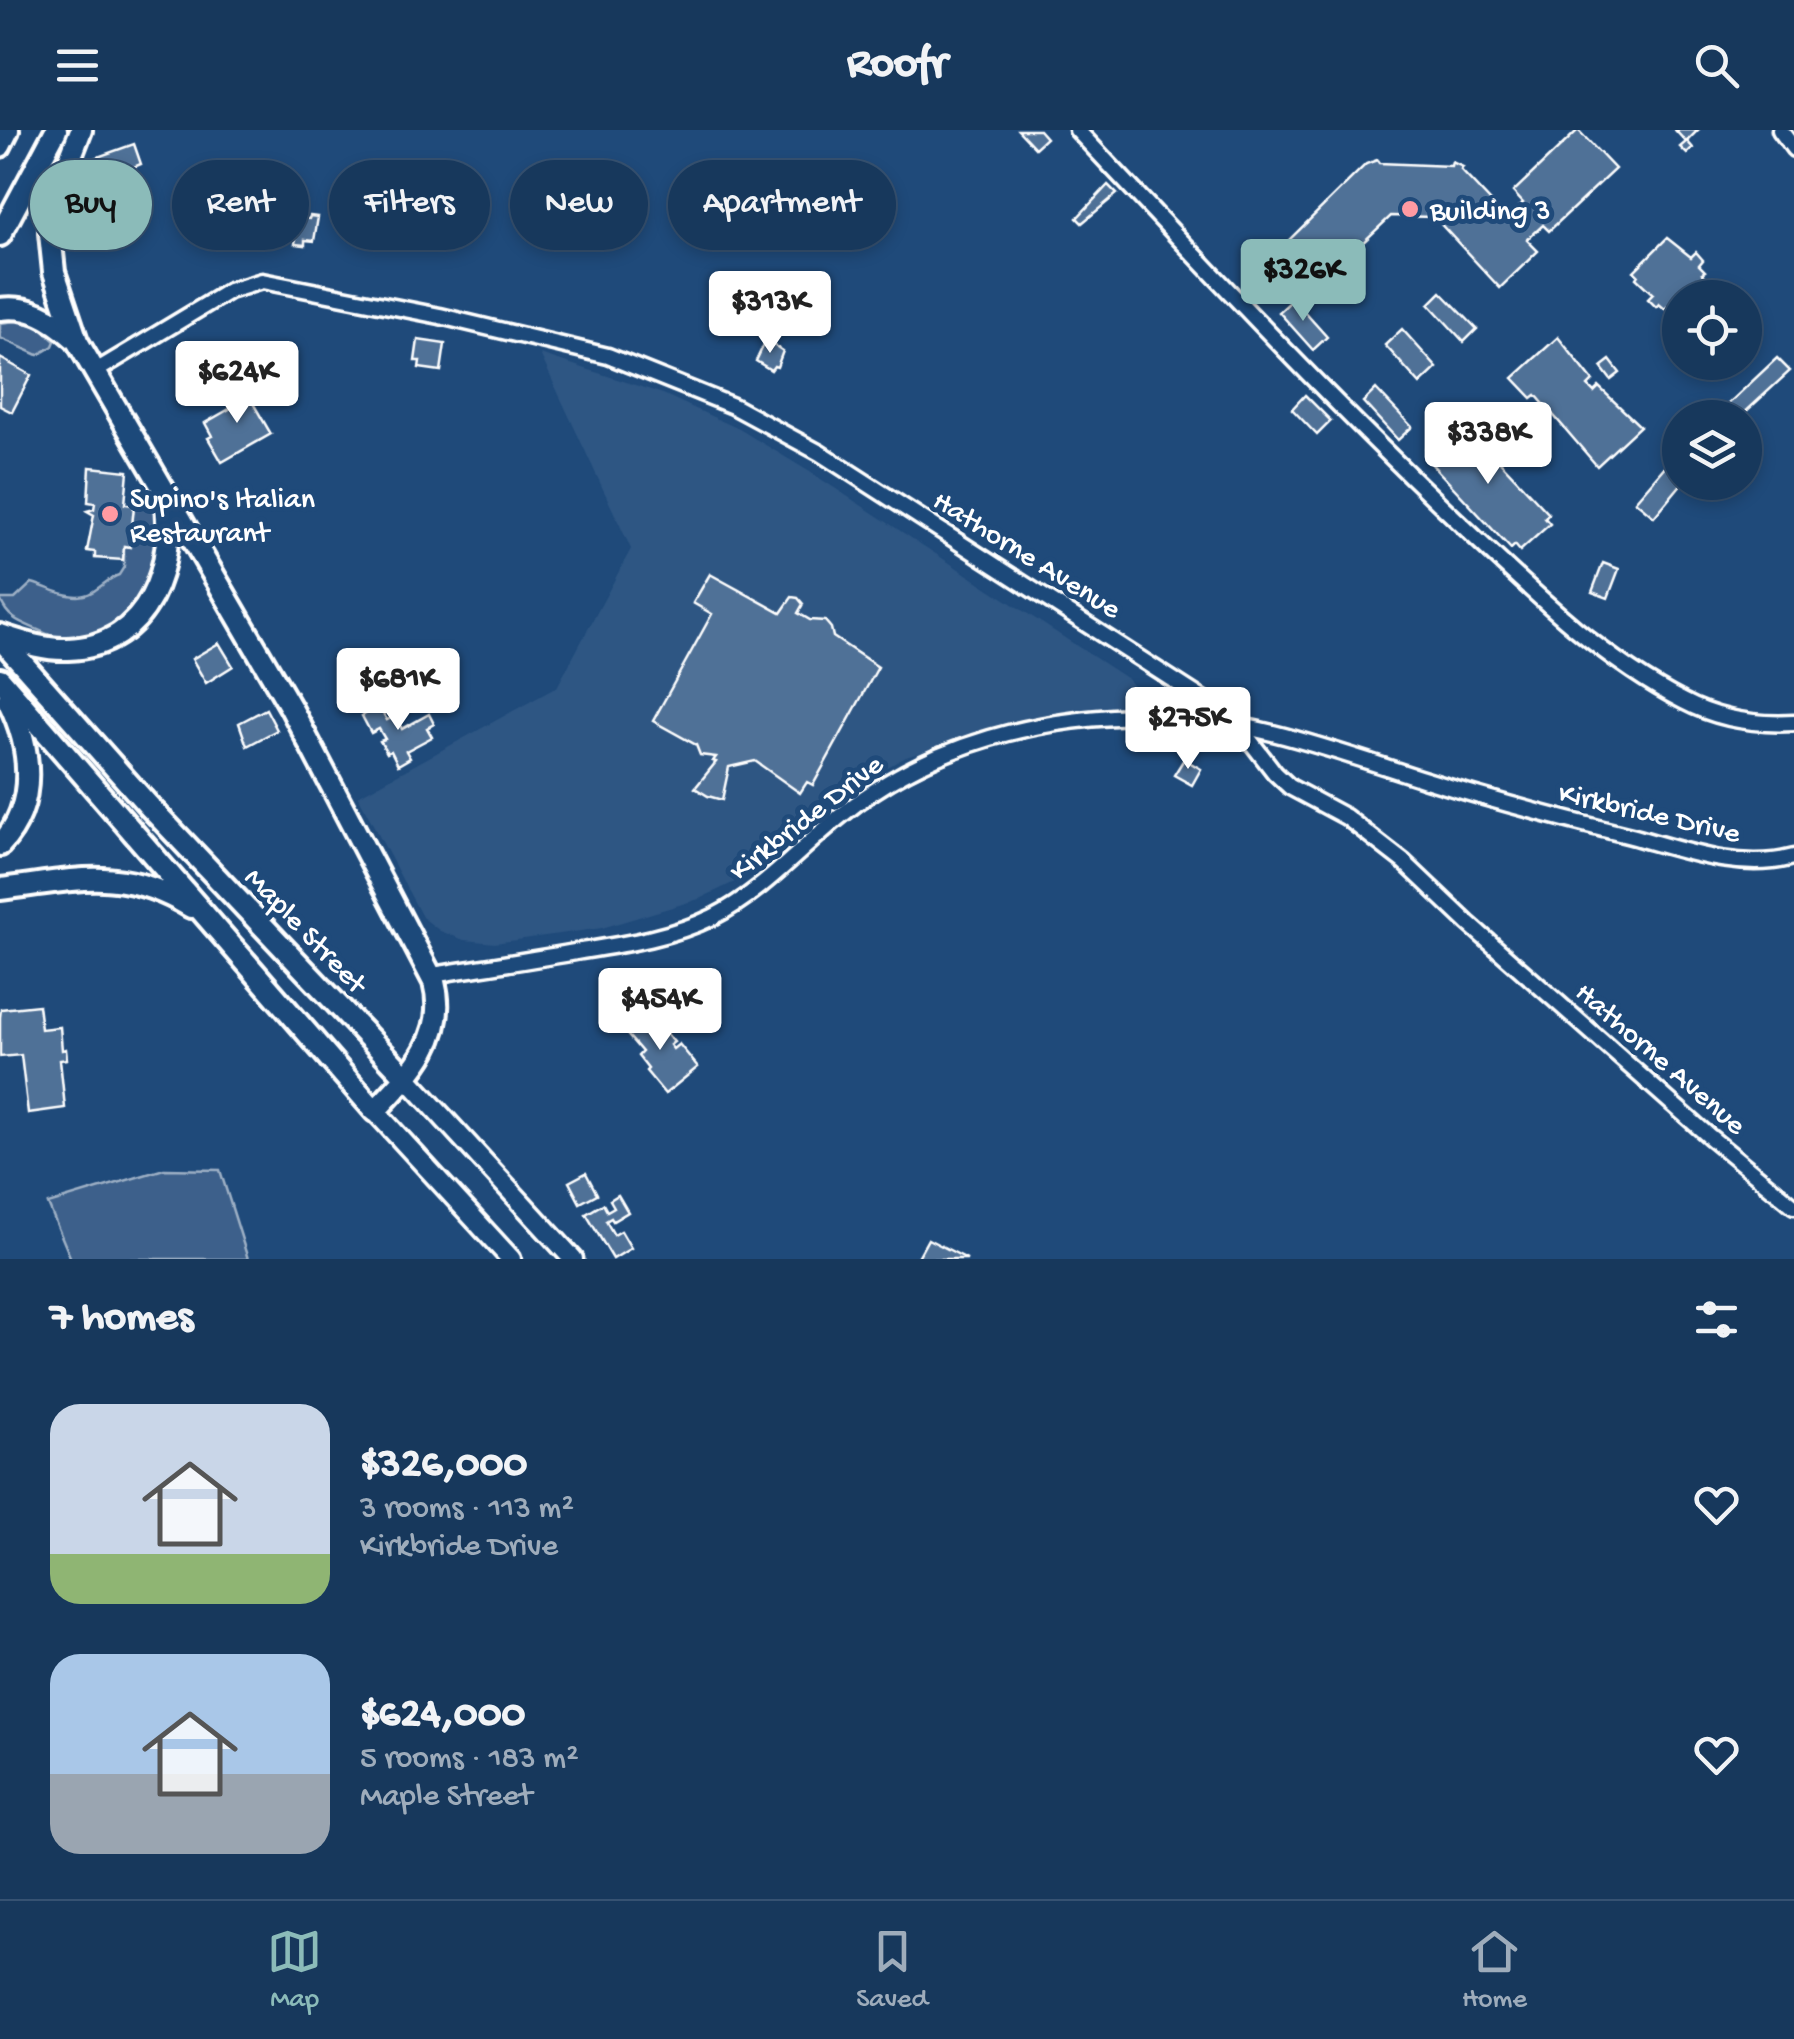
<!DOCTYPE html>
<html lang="en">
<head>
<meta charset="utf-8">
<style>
	body { margin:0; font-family:"Gochi Hand",sans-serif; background:#203f62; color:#f1f3f6; height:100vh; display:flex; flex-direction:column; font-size:38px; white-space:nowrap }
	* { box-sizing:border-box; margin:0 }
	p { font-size:32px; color:#9eacbb }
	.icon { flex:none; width:55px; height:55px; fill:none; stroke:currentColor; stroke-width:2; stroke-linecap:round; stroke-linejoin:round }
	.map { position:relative; height:1129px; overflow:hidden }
	.panel { display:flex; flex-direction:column; background:#17385c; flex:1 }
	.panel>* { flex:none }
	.banner { position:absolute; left:30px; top:30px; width:1000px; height:90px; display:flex; gap:20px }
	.controls { position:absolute; left:1662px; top:150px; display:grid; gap:20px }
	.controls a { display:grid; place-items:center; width:100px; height:100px; border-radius:50%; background:#17385c; box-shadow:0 5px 15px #0003,0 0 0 2px #365272; font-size:50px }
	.price { position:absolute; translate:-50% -85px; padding:0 22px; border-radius:10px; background:#fff; color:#222; font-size:32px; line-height:65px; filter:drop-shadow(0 2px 5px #0008) }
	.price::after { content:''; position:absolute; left:50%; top:60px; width:30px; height:22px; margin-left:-15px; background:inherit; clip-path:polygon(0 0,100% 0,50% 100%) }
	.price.selected { background:#8bbbb9; color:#111 }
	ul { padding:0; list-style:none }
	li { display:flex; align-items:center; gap:30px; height:250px; padding:0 50px }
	li span { display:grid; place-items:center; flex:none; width:280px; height:200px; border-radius:30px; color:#555 }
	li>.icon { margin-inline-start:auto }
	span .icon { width:120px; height:120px; fill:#fffc; stroke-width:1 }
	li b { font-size:42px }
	h2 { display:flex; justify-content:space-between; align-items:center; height:120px; padding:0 50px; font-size:42px }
	.pill { padding:0 35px; border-radius:45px; background:#17385c; box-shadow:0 5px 15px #0003,0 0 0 2px #365272; font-size:35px; line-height:90px }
	.pill.selected { background:#8bbbb9; color:#111 }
	header { display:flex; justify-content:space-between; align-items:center; height:130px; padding:0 50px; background:#17385c; font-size:45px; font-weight:700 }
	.tabs { display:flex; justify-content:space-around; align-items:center; height:140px; border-top:2px solid #365272; background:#17385c; font-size:28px; color:#9eacbb }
	.tabs a { display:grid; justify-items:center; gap:5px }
	.tabs .selected { color:#8bbbb9 }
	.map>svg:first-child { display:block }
	.built { fill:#2e5683 }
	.green { fill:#3c618b; stroke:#9eb0c5; stroke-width:2.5 }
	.building { fill:#507197; stroke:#fff; stroke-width:2.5 }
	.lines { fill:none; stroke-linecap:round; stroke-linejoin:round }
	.minor-casing { stroke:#fff; stroke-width:21 }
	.secondary-casing { stroke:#fff; stroke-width:25 }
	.primary-casing { stroke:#fff; stroke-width:28 }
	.minor { stroke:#1f4a7a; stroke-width:14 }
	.secondary { stroke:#1f4a7a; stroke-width:18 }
	.primary { stroke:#1f4a7a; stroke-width:20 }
	.poi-dot { fill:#ff9aa2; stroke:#1f4a7a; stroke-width:4 }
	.labels { text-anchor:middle; stroke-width:10; stroke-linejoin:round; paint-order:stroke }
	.poi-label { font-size:30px; fill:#fff; stroke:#1f4a7a; text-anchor:start }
	.street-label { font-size:30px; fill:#fff; stroke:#1f4a7a }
</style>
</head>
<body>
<header><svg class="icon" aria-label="menu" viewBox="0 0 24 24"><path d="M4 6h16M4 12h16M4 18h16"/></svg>Roofr<svg class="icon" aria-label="search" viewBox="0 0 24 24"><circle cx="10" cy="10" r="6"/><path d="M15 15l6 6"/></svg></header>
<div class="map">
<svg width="1794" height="1129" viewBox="0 0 1794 1129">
	<rect width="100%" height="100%" fill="#1f4a7a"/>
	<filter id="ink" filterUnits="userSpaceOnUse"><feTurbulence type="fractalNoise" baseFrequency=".01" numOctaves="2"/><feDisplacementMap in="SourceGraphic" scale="20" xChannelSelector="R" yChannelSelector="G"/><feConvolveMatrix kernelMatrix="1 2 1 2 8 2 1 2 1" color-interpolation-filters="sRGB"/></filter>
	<g filter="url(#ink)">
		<polygon class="built" points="540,224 663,264 739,299 810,342 1126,548 1138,562 1138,575 1020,591 906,627 825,671 801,690 777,719 743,748 699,769 602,798 495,813 464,810 440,801 422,787 358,666 557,557 631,419"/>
		<g class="green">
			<polygon points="16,191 38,196 55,211 53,216 38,225 0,208 0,193"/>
			<path d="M134 376H155C159 391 160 408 158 423 150 474 96 528 45 503 24 493 9 492 0 469H15L32 453C51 458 74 473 92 462 101 457 109 448 119 445L124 437V416H130Z"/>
			<polygon points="164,1039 220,1040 248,1129 71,1129 48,1074"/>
		</g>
		<g class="building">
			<polygon points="1018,0 1039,0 1046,8 1035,18"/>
			<polygon points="1578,0 1615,39 1549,101 1543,95 1527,110 1538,121 1500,158 1434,87 1391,86 1324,149 1288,111 1366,34 1377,30 1379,33 1451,36 1452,32 1463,37 1461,40 1507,89 1523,73 1513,62"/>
			<polygon points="1675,0 1698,0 1687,11 1693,18 1687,24 1680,17 1686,12"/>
			<polygon points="134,14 141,34 100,51 99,47 93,49 89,30"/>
			<polygon points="217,45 236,51 228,73 210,66"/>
			<polygon points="1108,55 1117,64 1082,93 1077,88"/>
			<polygon points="310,86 318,87 314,111 305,110 305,115 295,114 296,107 288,106 291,87 309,89"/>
			<polygon points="1667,108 1691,127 1696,122 1703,130 1699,135 1705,141 1702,143 1713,154 1715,152 1721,158 1725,153 1733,160 1727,168 1680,168 1680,197 1673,191 1677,187 1667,177 1665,179 1659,174 1656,177 1648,169 1653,164 1636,148 1638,145 1634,141"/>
			<polygon points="1441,162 1477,199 1464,212 1429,174"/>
			<polygon points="1293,169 1327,207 1313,220 1279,182"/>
			<polygon points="1402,199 1437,238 1420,254 1385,215"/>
			<polygon points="1558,207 1593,251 1588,256 1594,262 1599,257 1640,296 1597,336 1536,265 1532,268 1513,248"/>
			<polygon points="418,210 445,214 441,241 419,238 420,231 415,231"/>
			<polygon points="766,210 783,221 777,237 774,236 771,240 756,231"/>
			<polygon points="192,223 202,230 193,244 182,237"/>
			<polygon points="0,228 31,245 12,282 0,276"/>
			<polygon points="1777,228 1790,241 1740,287 1728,274"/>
			<polygon points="1610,230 1620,243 1611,250 1601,237"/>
			<polygon points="243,256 271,304 222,332 208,308 212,306 205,293 231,278 225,267"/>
			<polygon points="1376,259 1412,297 1398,310 1363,272"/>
			<polygon points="1305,265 1331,291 1317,305 1292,279"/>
			<polygon points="1464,293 1549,384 1545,388 1550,394 1520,421 1515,415 1511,419 1426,328 1431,324 1426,319 1448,299 1452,303"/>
			<polygon points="1679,320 1680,352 1683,352 1654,387 1635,371"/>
			<polygon points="90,337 128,341 125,374 134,375 130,417 124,416 123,430 95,428 95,422 87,421 94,385 87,381 94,379 95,373 88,372"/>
			<polygon points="1603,433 1619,439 1608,468 1592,462"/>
			<polygon points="710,444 781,483 792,467 798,468 803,474 798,483 810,490 825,491 831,498 833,507 878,537 813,655 807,652 800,663 755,631 729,637 722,670 708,666 695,658 716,632 713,631 716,627 700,625 696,615 653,591 712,484 693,473"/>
			<polygon points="219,513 233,536 206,553 192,529"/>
			<polygon points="379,576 387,590 395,586 402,599 429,584 434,594 427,598 432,607 406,621 410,628 398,635 391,621 387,623 380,611 385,609 379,599 371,603 362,586"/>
			<polygon points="266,579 277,600 247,616 239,593"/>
			<polygon points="1184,629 1201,639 1192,655 1174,645"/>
			<polygon points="38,875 41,899 60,897 62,920 66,919 67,929 60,930 65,978 28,983 21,925 0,927 0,887 1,879"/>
			<polygon points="649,881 665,900 660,904 663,907 667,904 674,912 670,915 673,919 679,914 698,937 665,964 646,941 648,939 638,926 642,922 625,902 634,894 631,890 638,883 642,887"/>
			<polygon points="586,1043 597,1064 580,1073 569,1052"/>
			<polygon points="618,1065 628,1082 613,1091 611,1088 606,1091 614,1105 621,1101 631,1118 613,1129 586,1084 603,1074 607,1081 614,1077 610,1070"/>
			<polygon points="928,1109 967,1129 917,1129"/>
		</g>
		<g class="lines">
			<defs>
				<g id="minor">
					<path d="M1077 0C1204 135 1329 270 1464 397 1531 460 1601 529 1683 571 1717 589 1757 595 1794 593"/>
					<polyline points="1780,0 1794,19"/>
					<polyline points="96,241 229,161 262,151 440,186 608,226 733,276 820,323 1209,573 1238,595 1275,643 1290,657 1346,687 1404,732 1468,793 1710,1007 1794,1076"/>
					<path d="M432 845C482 837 532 830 581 821 626 814 672 807 713 787 764 761 799 719 843 684 930 613 1044 585 1155 586 1249 588 1338 622 1426 650 1494 671 1562 689 1631 706 1682 720 1741 742 1794 727"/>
				</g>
				<g id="secondary">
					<polyline points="407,948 573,1129"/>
					<polyline points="375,981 511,1129"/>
				</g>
				<g id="primary">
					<polyline points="0,16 8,0"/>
					<polyline points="0,105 56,0"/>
					<path d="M0 179C30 175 52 188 74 208"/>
					<path d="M0 505C22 512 44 520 68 519 149 517 178 433 164 365"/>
					<polyline points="0,508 148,675 407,948"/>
					<path d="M0 549 375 981C410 944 449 907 434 852L291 578 77 211 54 142 50 103 56 65 81 0"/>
					<path d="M0 715C39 674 31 616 8 570"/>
					<path d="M0 759C75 750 123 735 191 777"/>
				</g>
			</defs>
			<use href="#minor" class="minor-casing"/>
			<use href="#secondary" class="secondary-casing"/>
			<use href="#primary" class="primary-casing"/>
			<use href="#minor" class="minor"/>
			<use href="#secondary" class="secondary"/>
			<use href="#primary" class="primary"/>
		</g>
	</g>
	<g class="poi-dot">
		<circle cx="1410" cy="79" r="10"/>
		<circle cx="110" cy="384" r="10"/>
	</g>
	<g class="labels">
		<g class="poi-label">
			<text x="1430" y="89">Building 3</text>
			<text x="130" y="377">Supino's Italian<tspan x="130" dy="34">Restaurant</tspan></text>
		</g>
		<g class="street-label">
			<text transform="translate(1028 423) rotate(32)" y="10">Hathorne Avenue</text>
			<text transform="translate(1650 681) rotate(13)" y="10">Kirkbride Drive</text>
			<text transform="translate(805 686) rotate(-38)" y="10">Kirkbride Drive</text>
			<text transform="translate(307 799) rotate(46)" y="10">Maple Street</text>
			<text transform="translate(1662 927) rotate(41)" y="10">Hathorne Avenue</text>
		</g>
	</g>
</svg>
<div class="controls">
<a><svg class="icon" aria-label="locate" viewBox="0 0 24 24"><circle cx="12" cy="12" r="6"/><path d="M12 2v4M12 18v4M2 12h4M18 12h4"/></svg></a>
<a><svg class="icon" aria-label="layers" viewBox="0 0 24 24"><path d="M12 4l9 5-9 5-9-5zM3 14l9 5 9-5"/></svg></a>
</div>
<b class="price selected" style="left:1303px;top:194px">$326K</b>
<b class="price" style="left:770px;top:226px">$313K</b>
<b class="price" style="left:237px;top:296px">$624K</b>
<b class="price" style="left:1488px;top:357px">$338K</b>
<b class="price" style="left:398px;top:603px">$681K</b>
<b class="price" style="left:1188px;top:642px">$275K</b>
<b class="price" style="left:660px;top:923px">$454K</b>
<div class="banner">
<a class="pill selected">Buy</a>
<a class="pill">Rent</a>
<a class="pill">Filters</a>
<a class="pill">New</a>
<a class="pill">Apartment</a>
</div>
</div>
<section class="panel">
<h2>7 homes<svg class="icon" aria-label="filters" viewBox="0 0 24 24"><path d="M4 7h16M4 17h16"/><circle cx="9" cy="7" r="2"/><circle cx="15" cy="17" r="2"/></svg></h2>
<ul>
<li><span style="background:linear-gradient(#c9d6e8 75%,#8fb573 0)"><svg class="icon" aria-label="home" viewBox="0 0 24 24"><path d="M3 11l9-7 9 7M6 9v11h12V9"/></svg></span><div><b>$326,000</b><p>3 rooms · 113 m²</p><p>Kirkbride Drive</p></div><svg class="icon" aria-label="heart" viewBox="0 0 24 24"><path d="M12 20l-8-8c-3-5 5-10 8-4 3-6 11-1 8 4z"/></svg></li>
<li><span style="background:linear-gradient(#a9c7e8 60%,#9aa5b1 0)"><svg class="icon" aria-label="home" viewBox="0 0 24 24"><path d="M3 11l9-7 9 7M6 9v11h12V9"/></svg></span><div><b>$624,000</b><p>5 rooms · 183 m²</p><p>Maple Street</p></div><svg class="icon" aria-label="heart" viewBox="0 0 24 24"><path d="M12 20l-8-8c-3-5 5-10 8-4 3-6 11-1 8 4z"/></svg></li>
</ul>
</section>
<nav class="tabs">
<a class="selected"><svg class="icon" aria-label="map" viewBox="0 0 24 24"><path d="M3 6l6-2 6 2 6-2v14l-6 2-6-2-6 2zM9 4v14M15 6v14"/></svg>Map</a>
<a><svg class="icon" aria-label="saved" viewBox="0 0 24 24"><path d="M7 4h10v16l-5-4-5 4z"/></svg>Saved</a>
<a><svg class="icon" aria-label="home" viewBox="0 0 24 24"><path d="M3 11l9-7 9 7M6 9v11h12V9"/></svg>Home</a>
</nav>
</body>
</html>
